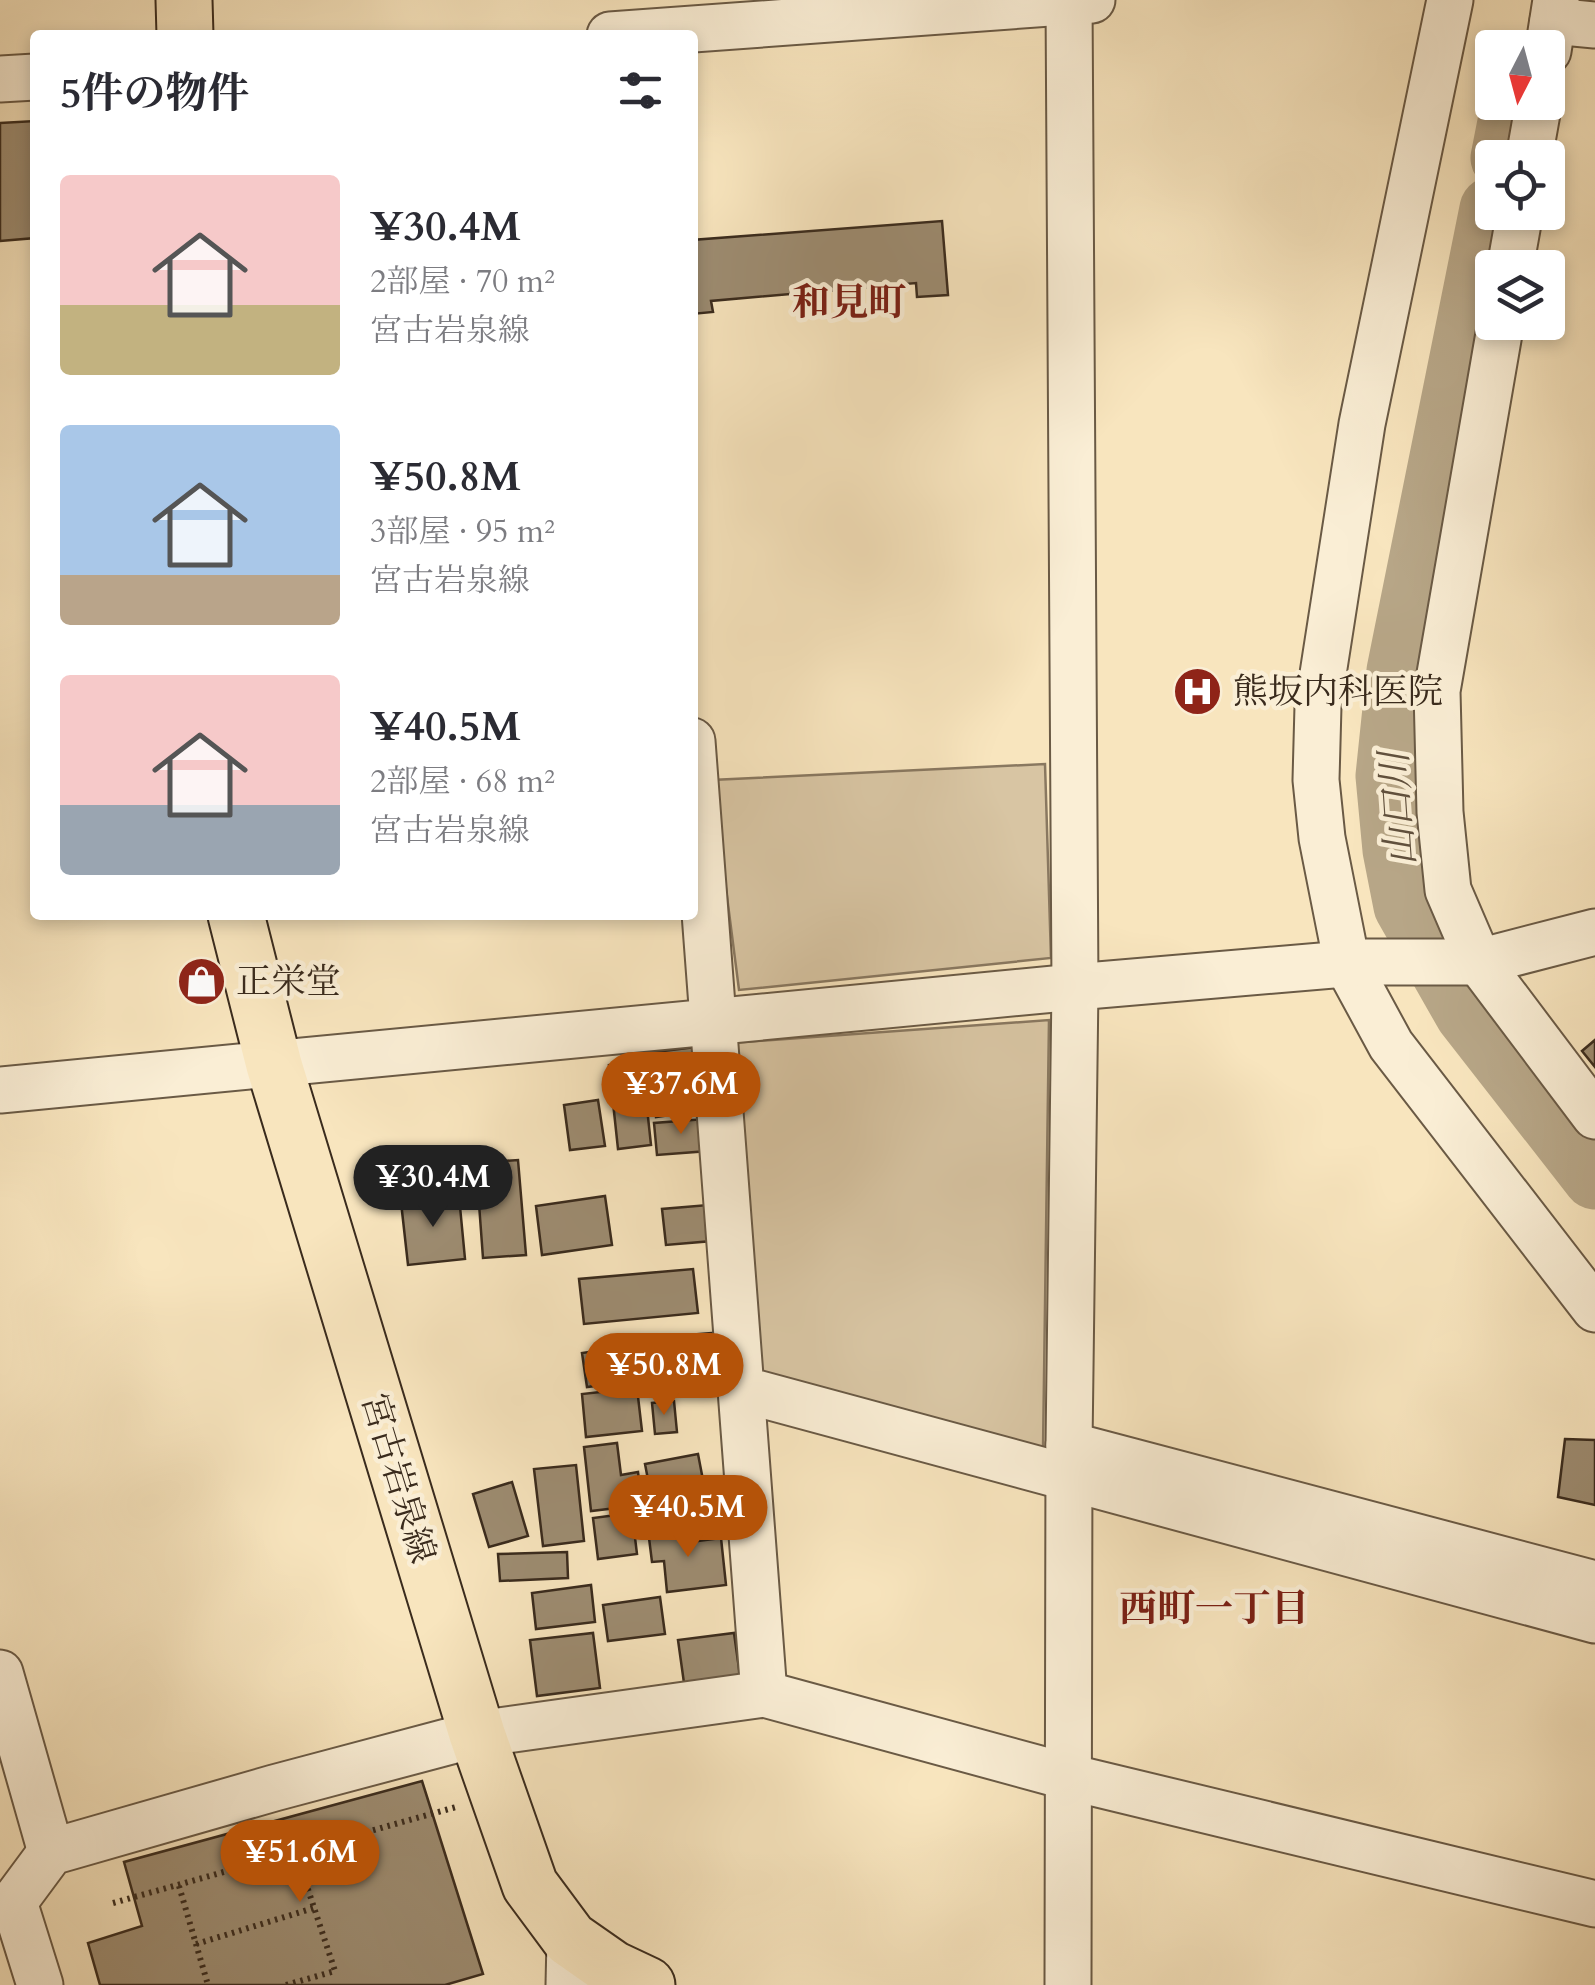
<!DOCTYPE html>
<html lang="ja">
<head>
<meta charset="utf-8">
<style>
	body { margin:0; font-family:Cardo,"Noto Serif JP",serif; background:#f7f7f7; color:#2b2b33; height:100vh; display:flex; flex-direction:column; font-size:38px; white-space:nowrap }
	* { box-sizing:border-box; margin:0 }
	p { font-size:32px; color:#7c7c81 }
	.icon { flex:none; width:55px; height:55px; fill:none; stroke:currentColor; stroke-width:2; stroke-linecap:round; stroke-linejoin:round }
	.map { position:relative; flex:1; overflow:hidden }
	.sheet { position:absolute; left:30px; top:30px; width:668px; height:890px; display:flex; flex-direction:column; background:#fff; border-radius:10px; box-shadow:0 5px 15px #0003 }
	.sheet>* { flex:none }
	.needle { width:65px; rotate:186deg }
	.fabs { position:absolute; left:1475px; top:30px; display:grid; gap:20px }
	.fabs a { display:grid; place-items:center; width:90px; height:90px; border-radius:10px; background:#fff; box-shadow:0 5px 15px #0003; font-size:50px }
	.price { position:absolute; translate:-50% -85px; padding:0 22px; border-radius:35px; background:#b45309; color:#fff; font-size:32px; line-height:65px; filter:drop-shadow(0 2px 5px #0008) }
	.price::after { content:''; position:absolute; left:50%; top:60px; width:30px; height:22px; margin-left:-15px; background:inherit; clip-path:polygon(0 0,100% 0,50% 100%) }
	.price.active { background:#222; color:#fff }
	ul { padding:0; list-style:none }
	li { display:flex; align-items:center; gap:30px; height:250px; padding:0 30px }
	li span { display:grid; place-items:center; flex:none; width:280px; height:200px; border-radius:10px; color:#555 }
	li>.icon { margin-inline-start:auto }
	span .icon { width:120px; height:120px; fill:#fffc; stroke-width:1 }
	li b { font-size:42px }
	h2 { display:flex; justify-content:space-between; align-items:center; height:120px; padding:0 30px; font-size:42px }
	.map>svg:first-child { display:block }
	.green { fill:#d8c5a3; stroke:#897860; stroke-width:2.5 }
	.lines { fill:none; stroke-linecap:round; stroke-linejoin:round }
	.river { stroke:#b7a687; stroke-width:65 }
	.building { fill:#9d8c71; stroke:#3a2b1d; stroke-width:2.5 }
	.minor-casing { stroke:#6a5a45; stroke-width:49 }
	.major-casing { stroke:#3a2b1d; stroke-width:59 }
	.path { stroke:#3a2b1d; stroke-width:6; stroke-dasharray:2.5 5; stroke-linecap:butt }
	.minor { stroke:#faeed5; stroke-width:45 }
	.major { stroke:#f8e5be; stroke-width:55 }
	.labels { text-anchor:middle; stroke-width:9; stroke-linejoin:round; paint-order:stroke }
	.poi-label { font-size:35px; fill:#3a2b1d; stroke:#faeed5; text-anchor:start }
	.street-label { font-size:35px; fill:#3a2b1d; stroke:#faeed5 }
	.neighbourhood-label { font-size:38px; font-weight:bold; fill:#7a1f14; stroke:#faeed5 }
	.water-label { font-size:38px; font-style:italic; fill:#60503d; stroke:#faeed5 }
</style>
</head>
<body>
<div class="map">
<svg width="1595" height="1985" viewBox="0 0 1595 1985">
	<rect width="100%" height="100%" fill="#f8e5be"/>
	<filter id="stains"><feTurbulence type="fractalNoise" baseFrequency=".002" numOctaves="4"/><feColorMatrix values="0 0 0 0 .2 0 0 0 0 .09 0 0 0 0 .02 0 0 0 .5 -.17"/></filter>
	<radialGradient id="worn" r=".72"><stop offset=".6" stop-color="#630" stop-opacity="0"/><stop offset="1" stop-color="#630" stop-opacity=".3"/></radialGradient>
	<g class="green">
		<polygon points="1045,764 1051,958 739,990 712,780"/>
		<polygon points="1049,1020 1043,1450 749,1368 731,1043"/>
	</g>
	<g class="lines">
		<g class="river">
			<polyline points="1503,158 1514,102"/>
			<polyline points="1492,209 1399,671 1388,776 1395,850 1406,906 1467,1013 1595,1177"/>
		</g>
	</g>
	<g class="building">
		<polygon points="35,121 35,238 0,241 0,123"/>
		<polygon points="942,221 948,295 917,297 916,283 711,301 713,312 692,314 692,240"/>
		<polygon points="1595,1040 1595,1067 1582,1051"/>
		<polygon points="696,1047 704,1110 656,1117 647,1053"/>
		<polygon points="642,1061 651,1145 618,1149 609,1065"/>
		<polygon points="598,1100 605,1146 570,1150 564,1105"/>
		<polygon points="705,1119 708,1151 657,1155 654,1123"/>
		<polygon points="518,1160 526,1255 483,1258 476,1163"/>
		<polygon points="459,1196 465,1259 408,1265 401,1202"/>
		<polygon points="605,1196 612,1245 542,1255 536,1206"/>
		<polygon points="708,1205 712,1241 666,1245 662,1209"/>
		<polygon points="693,1269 698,1313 584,1324 579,1279"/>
		<polygon points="723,1332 727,1374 656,1381 652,1338"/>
		<polygon points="645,1344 649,1379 587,1387 582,1353"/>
		<polygon points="637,1388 642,1431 586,1437 582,1394"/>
		<polygon points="674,1401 677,1432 655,1434 652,1403"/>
		<polygon points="1565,1439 1595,1440 1595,1505 1558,1497"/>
		<polygon points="617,1443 621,1475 638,1472 642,1505 591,1511 584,1447"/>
		<polygon points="698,1454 707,1501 654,1511 645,1464"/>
		<polygon points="576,1465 584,1541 543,1546 534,1469"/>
		<polygon points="512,1482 528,1536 489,1547 473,1494"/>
		<polygon points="632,1513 637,1554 598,1559 593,1518"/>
		<polygon points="680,1527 682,1543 721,1538 726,1585 667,1592 664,1561 652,1562 648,1530"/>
		<polygon points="567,1552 568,1578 500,1581 498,1554"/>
		<polygon points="591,1585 595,1622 536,1629 532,1593"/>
		<polygon points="660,1597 665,1634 608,1641 603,1605"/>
		<polygon points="593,1633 600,1688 537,1696 530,1640"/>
		<polygon points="734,1633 740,1676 684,1683 678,1640"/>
		<polygon points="422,1781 483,1974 445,1985 100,1985 88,1943 142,1926 124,1862"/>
	</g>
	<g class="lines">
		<defs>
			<g id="minor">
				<polyline points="1450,0 1362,424 1318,706 1316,780 1322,838 1347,964 1391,1045 1595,1309"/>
				<polyline points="1553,21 1595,25"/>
				<polyline points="610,35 1092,0"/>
				<polyline points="1548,51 1556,0"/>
				<polyline points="0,79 35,77"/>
				<polyline points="1529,158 1539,102"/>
				<polyline points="1510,268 1520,212"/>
				<polyline points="1501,322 1437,691 1440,812 1448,890 1479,962 1595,1116"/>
				<polyline points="692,741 764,1694"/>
				<polyline points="0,1090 1075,987 1368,962 1479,962 1595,932"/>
				<polyline points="741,1389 1595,1620"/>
				<polyline points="1069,1445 1595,1584"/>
				<polyline points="0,1673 51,1852"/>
				<polyline points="14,1902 40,1985"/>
				<polyline points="0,1906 14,1902 51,1852 274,1788 477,1734 764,1694 1069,1777 1595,1904"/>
				<polyline points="569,1985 570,1939"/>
				<polyline points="1068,1985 1069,1445 1075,987 1069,0"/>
			</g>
			<g id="major">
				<polyline points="184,0 185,35"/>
				<polyline points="236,915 274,1065 477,1734 530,1885 570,1939 613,1969 647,1985"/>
			</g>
		</defs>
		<use href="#minor" class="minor-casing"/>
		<use href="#major" class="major-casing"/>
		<g class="path">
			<polyline points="179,1886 208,1985"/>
			<polyline points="113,1903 456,1807"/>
			<polyline points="196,1944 314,1908"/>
			<polyline points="286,1985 335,1971 287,1826"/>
		</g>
		<use href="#minor" class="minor"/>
		<use href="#major" class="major"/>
	</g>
	<defs>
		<symbol id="hospital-disc" viewBox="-11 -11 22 22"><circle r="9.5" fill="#8f2418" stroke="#faeed5"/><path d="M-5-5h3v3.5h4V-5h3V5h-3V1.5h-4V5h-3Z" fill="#fff"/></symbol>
		<symbol id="shop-disc" viewBox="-11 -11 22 22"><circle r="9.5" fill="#8f2418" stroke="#faeed5"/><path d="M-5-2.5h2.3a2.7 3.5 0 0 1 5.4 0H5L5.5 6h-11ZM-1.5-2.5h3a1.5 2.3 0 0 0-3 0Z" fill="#fff"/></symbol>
	</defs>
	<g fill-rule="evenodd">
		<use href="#hospital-disc" x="1170" y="664" width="55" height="55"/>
		<use href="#shop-disc" x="174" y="954" width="55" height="55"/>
	</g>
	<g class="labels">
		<g class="poi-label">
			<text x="1233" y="703">熊坂内科医院</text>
			<text x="236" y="993">正栄堂</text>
		</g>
		<g class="street-label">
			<text transform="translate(399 1478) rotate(73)" y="12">宮古岩泉線</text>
		</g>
		<g class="neighbourhood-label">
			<text x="849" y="315">和見町</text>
			<text x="1214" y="1621">西町一丁目</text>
		</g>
		<g class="water-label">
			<text transform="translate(1397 809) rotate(-94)" y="13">山口川</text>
		</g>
	</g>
	<rect width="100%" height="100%" filter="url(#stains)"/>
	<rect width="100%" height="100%" fill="url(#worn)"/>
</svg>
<div class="fabs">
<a><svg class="needle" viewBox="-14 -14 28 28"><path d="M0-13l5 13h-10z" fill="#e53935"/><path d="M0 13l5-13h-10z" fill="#7c7c81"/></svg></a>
<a><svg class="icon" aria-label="locate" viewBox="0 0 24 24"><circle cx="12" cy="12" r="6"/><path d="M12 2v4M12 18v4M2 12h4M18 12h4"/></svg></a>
<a><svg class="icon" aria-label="layers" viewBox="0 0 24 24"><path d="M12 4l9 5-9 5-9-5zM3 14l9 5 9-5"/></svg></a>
</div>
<b class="price" style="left:681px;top:1137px">¥37.6M</b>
<b class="price active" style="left:433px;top:1230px">¥30.4M</b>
<b class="price" style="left:664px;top:1418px">¥50.8M</b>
<b class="price" style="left:688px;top:1560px">¥40.5M</b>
<b class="price" style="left:300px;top:1905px">¥51.6M</b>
<section class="sheet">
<h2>5件の物件<svg class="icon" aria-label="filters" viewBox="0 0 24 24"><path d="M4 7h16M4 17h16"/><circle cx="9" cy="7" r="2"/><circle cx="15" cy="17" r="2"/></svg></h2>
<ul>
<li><span style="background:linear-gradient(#f6c9c9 65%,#c2b280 0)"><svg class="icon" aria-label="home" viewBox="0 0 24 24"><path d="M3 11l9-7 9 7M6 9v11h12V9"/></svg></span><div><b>¥30.4M</b><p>2部屋 · 70 m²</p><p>宮古岩泉線</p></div></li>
<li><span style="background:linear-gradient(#a9c7e8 75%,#b9a48a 0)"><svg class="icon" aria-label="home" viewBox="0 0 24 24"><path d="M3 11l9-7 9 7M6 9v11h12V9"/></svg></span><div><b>¥50.8M</b><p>3部屋 · 95 m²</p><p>宮古岩泉線</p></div></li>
<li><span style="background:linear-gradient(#f6c9c9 65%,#9aa5b1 0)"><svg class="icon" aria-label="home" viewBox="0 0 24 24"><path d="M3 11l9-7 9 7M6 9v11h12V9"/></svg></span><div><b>¥40.5M</b><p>2部屋 · 68 m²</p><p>宮古岩泉線</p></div></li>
</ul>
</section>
</div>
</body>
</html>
